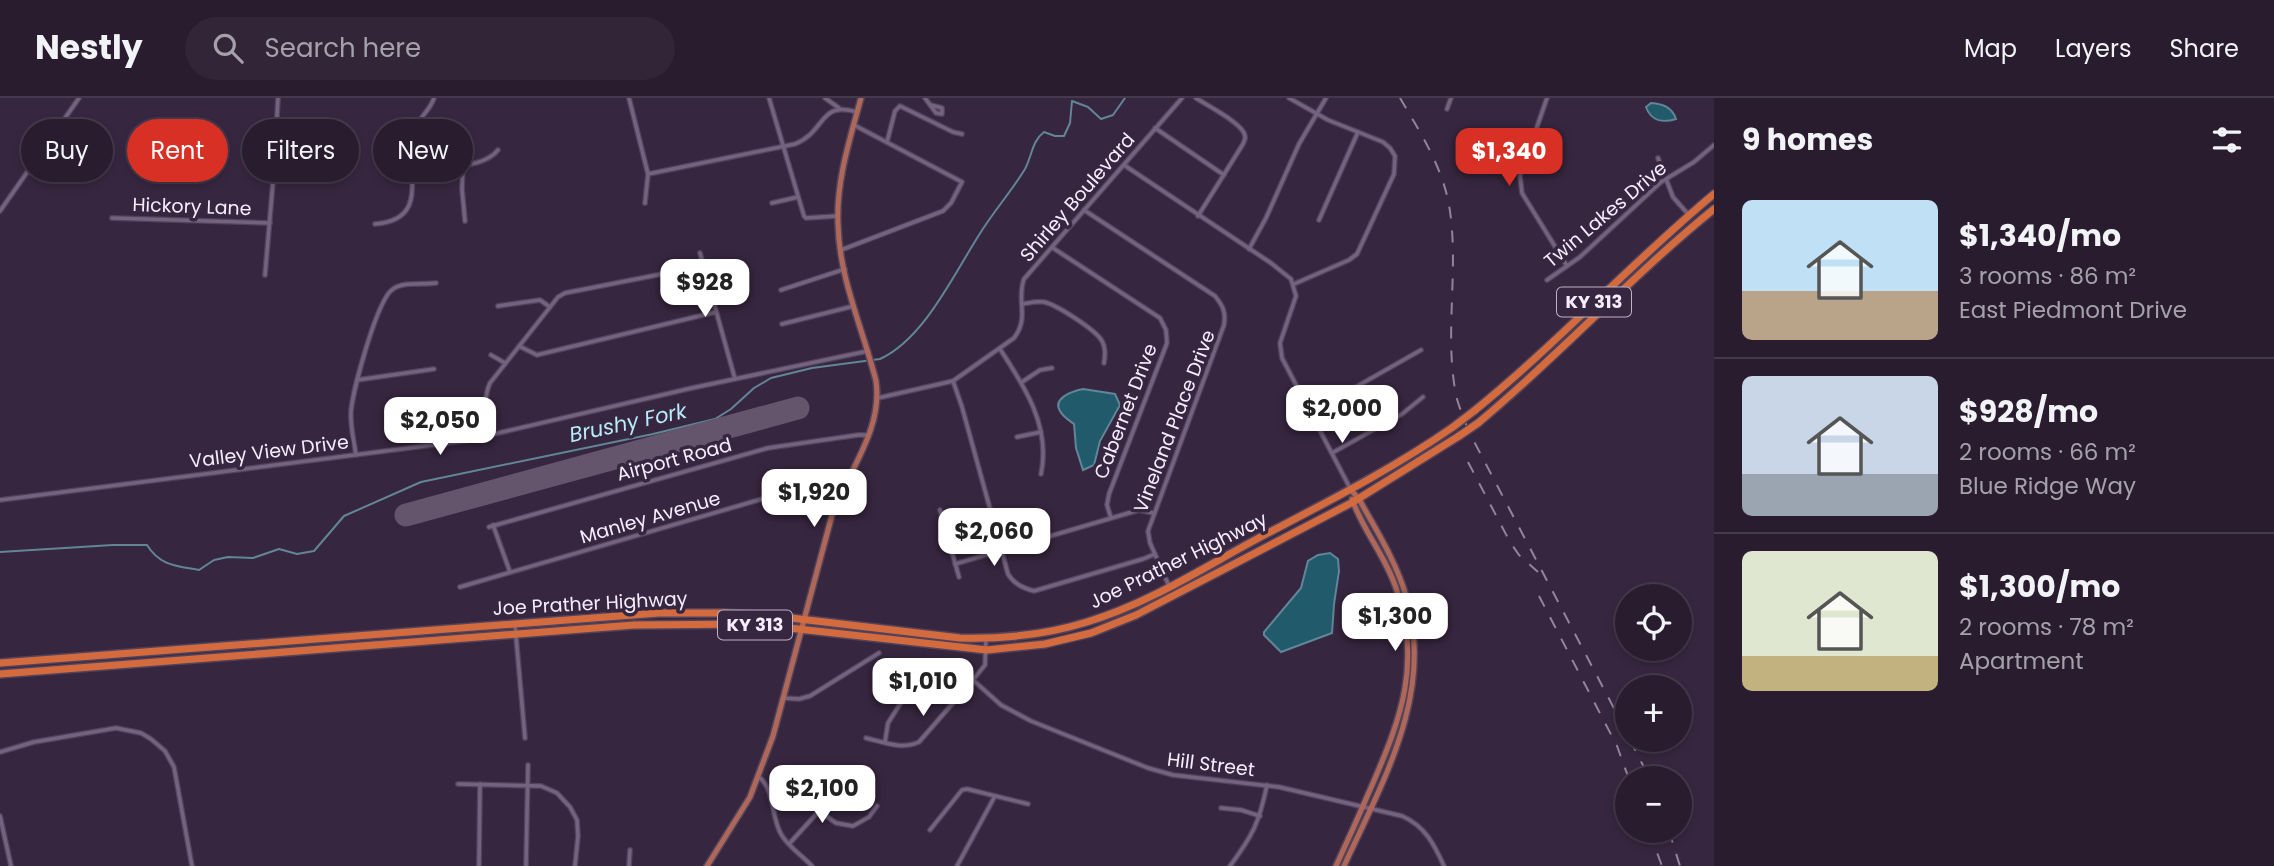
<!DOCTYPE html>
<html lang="en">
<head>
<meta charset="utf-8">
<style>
	body { margin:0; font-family:Poppins,sans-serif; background:#312537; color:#f1f3f6; height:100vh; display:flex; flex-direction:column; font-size:26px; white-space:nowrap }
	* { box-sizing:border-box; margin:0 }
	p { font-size:23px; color:#a5a1aa }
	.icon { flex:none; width:38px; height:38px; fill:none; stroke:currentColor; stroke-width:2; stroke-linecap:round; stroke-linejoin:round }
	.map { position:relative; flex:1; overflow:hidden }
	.sheet { display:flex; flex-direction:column; background:#291c2f; width:560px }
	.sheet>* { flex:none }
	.guide { position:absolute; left:21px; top:21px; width:665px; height:63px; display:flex; gap:14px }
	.controls { position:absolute; left:1615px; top:486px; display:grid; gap:14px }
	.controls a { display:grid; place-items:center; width:77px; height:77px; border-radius:50%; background:#291c2f; box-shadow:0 4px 10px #0003,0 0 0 2px #453a4b; font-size:35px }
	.price { position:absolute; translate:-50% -60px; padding:0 16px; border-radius:14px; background:#fff; color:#222; font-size:23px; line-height:46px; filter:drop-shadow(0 2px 4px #0008) }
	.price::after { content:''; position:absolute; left:50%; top:42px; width:21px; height:16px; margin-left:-10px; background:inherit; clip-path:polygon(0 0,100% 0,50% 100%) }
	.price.current { background:#d93025; color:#fff }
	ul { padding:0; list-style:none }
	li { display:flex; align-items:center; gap:21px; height:175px; padding:0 28px }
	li+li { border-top:2px solid #453a4b }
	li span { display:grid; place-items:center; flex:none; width:196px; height:140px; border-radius:10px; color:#555 }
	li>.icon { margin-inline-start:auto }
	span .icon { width:84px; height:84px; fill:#fffc; stroke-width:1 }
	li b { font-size:30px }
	h2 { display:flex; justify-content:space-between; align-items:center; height:84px; padding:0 28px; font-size:30px }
	.pill { padding:0 24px; border-radius:32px; background:#291c2f; box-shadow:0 4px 10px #0003,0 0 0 2px #453a4b; font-size:24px; line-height:63px }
	.pill.current { background:#d93025; color:#fff }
	header { display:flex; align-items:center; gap:42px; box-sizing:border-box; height:98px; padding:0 35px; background:#291c2f; border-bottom:2px solid #453a4b }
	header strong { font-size:33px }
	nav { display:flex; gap:38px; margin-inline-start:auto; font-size:24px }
	.search { width:490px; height:63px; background:#312537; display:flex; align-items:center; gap:18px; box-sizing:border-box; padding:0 24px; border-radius:38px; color:#a5a1aa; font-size:26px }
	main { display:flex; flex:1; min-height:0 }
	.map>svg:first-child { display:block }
	.water { fill:#215b6b; stroke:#618697; stroke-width:2 }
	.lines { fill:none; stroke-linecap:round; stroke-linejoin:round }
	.stream { stroke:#618697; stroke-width:2 }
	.runway { stroke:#64556c; stroke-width:23 }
	.minor-casing { stroke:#52435a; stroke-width:6 }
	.major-casing { stroke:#52435a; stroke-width:8 }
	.highway-casing { stroke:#52435a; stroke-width:10 }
	.minor { stroke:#74627e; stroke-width:3.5 }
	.major { stroke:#ae6758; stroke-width:5 }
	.highway { stroke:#d46b3f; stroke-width:7 }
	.rail { stroke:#928499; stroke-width:2; stroke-dasharray:12 12; stroke-linecap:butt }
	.highway-bridge-casing { stroke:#52435a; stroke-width:10; stroke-linecap:butt }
	.highway-bridge { stroke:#d46b3f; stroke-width:7 }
	.labels { text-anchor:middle; stroke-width:7; stroke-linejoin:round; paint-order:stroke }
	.shield { fill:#37263f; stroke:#bdb1c4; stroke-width:2 }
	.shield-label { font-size:18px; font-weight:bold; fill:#f7ecfd }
	.street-label { font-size:19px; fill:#f7ecfd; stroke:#37263f }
	.water-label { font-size:21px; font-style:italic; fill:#b8ecfb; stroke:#37263f }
</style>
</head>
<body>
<header>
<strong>Nestly</strong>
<div class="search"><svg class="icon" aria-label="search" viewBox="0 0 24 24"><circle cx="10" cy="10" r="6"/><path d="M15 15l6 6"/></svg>Search here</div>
<nav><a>Map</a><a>Layers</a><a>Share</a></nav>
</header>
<main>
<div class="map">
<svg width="1714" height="768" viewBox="0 0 1714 768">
	<rect width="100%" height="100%" fill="#37263f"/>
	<g class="water">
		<path d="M1651 5C1663 6 1672 9 1676 21 1663 25 1651 23 1646 9Z"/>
		<path d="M1083 291 1115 296 1120 307 1100 343 1094 367 1083 372 1076 350 1074 326C1069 322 1063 319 1060 313 1052 300 1073 293 1083 291Z"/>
		<polygon points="1330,455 1338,461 1339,473 1334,506 1332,535 1281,554 1264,537 1264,534 1301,490 1308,463 1318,457"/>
	</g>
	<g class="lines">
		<path class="stream" d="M0 454 113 447H147C160 468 177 468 199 472L214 462 228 459 253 460 279 451 297 456 314 453 344 418 421 384 653 336 715 321 731 311 754 290 771 280 812 270 880 261C924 241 954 176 979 137 993 114 1011 94 1025 71 1032 58 1032 43 1044 34L1055 38H1064L1070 25 1072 3 1088 9 1101 21 1113 17 1125 0"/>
		<polyline class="runway" points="406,417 798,310"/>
		<defs>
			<g id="minor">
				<polyline points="629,0 648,76 645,105"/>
				<polyline points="769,0 804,118 806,120 838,118"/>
				<polyline points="825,0 839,10"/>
				<polyline points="925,0 936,15 942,16 942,10 931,7"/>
				<path d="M1196 0C1208 8 1238 23 1244 35 1246 40 1245 41 1243 46L1198 118"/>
				<polyline points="1289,0 1328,22 1383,44 1390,50 1395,58 1394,76 1357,156 1349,162 1294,186"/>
				<polyline points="1547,0 1520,78 1522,95 1567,168"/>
				<polyline points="1447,11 1451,0"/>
				<polyline points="1155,30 1224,77"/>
				<polyline points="464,42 462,91 465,123"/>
				<polyline points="887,44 895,13 900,8 953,34 962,36"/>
				<polyline points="1658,60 1673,99 1688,116"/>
				<path d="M412 66C436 69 481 73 498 52"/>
				<polyline points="1124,67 1271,165 1291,181 1296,198 1280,245 1282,260 1350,390"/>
				<path d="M648 76 795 46C826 34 819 2 857 14"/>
				<polyline points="772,105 798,99"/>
				<path d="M1084 112 1215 198C1223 208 1226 214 1224 227L1148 433 1150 445 1169 488"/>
				<polyline points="0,113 79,0"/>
				<polyline points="112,120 270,125"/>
				<polyline points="1319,122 1358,34"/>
				<path d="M375 126C434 121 402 70 414 33 418 20 430 13 434 0"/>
				<polyline points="1053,150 1160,220 1166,232 1167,245 1109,396 1107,407 1111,420"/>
				<polyline points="1249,151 1266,120 1299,46 1326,0"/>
				<polyline points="841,152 943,113 951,105 962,84 854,27"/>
				<polyline points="700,155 735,281"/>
				<polyline points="265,177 274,72 278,0"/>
				<polyline points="1547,182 1580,159 1661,84 1694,64 1714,47"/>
				<polyline points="781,192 845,171"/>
				<path d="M1022 206C1029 205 1036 203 1044 204 1057 207 1096 232 1102 243 1106 250 1105 257 1104 265"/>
				<polyline points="498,208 540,202 550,209"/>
				<polyline points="782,226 854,208"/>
				<polyline points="519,248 537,257 545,255 716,214"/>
				<path d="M1000 251C1025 289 1051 329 1041 376"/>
				<polyline points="491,257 505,265"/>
				<polyline points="357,282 434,271"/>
				<path d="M953 283 962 309 1008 476C1014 486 1023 490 1034 493L1143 461 1155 456"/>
				<polyline points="1022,284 1040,272 1052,270"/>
				<path d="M878 300 953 283 1014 240C1030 219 1016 203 1024 181L1182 0"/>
				<polyline points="1310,315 1421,252"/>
				<path d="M492 337C487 318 482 303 490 285L558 199 565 195 703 168"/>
				<polyline points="1017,339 1041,334"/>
				<polyline points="1332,355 1402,316 1423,299"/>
				<path d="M356 357C354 343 350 328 351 313 353 292 377 201 393 191 405 183 423 187 436 185"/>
				<polyline points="0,402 464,343 692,290 868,253"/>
				<polyline points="940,412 959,479"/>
				<polyline points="493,427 510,474"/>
				<polyline points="489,429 768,350 858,337 869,337"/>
				<polyline points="955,466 1139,412 1153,415"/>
				<polyline points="460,489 834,380 848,379"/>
				<polyline points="515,527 525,640"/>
				<path d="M986 541 985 567 973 582 1001 607 1031 623 1148 670 1173 677 1279 689 1402 718C1425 728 1434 746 1444 768"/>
				<polyline points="783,600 799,601 810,598 879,555"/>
				<path d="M866 640C883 644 902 652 919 644L973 582 958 566"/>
				<polyline points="885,644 888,625 916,581"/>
				<polyline points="0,654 34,644 116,630 141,635 151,641 165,653 174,669 192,768"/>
				<path d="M759 679C775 692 771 719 781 736 788 749 802 757 812 768"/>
				<polyline points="458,686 541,688 557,695 570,709 577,722 578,738 575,768"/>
				<polyline points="1221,710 1241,712 1260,718"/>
				<polyline points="819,713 836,725 853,728 869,719 877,708"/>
				<polyline points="0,718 11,768"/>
				<polyline points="930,732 962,692 967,691 1028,706"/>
				<polyline points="789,746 819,713 834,690"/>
				<polyline points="479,768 480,686"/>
				<polyline points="526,768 528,667"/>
				<polyline points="629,768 630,752"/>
				<polyline points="957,768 995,698"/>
				<path d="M1230 768C1253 737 1259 725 1267 687"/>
			</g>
			<g id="major">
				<path d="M707 768 750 699 773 638 832 417C848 373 883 332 876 283 863 231 839 180 838 126 836 83 850 41 861 0"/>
				<path d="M1336 768C1349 740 1361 713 1373 685 1402 618 1421 565 1397 493 1387 460 1363 433 1352 401"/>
				<path d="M1344 768C1383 683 1435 594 1406 498 1396 463 1376 432 1359 401L1351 392"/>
			</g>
			<g id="highway">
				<path d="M1474 313C1558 245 1631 165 1714 96"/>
				<path d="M1478 325C1560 257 1631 178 1714 111"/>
				<path d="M0 565 659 515H722L774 518 960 540C1003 541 1046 537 1087 524 1151 505 1209 466 1268 435 1331 402 1394 370 1453 329"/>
				<polyline points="0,576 634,527 753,526 987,552 1045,546 1091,535 1136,517 1353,404 1459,338"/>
			</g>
		</defs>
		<use href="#minor" class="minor-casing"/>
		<use href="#major" class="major-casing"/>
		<use href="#highway" class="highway-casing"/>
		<use href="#minor" class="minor"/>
		<use href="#major" class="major"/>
		<use href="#highway" class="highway"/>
		<g class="rail">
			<path d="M1400 0C1420 34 1442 68 1449 107 1460 170 1443 240 1457 301 1460 312 1465 322 1468 332L1628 637"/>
			<polyline points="1468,364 1510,444 1519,457 1538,474"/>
			<polyline points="1539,498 1617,648 1629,681"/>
			<polyline points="1630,642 1650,681"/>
			<polyline points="1649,733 1662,768"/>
			<polyline points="1669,733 1680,768"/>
		</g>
		<defs>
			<g id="highway-bridge">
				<polyline points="1453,329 1474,313"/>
				<polyline points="1459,338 1478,325"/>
			</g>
		</defs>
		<use href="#highway-bridge" class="highway-bridge-casing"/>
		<use href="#highway-bridge" class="highway-bridge"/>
	</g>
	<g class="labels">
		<g class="shield">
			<rect x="1557" y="189.5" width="74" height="29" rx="5"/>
			<rect x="718" y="512.5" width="74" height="29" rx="5"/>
		</g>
		<g class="shield-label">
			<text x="1594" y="210">KY 313</text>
			<text x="755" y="533">KY 313</text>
		</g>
		<g class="street-label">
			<text transform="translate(1077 99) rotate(-49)" y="7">Shirley Boulevard</text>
			<text transform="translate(192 108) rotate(2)" y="7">Hickory Lane</text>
			<text transform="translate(1605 116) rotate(-40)" y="7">Twin Lakes Drive</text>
			<text transform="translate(1125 313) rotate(-69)" y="7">Cabernet Drive</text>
			<text transform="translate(1174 323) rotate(-69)" y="7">Vineland Place Drive</text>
			<text transform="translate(269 353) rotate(-7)" y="7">Valley View Drive</text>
			<text transform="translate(674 361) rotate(-15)" y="7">Airport Road</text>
			<text transform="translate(650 419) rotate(-16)" y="7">Manley Avenue</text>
			<text transform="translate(1178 462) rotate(-26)" y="7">Joe Prather Highway</text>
			<text transform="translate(590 505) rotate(-3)" y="7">Joe Prather Highway</text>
			<text transform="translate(1211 666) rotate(7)" y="7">Hill Street</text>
		</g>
		<g class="water-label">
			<text transform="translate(628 325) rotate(-12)" y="7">Brushy Fork</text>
		</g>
	</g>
</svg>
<div class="controls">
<a><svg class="icon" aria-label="locate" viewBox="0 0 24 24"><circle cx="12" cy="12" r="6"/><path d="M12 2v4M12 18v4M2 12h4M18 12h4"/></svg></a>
<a>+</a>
<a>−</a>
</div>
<b class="price current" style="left:1509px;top:90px">$1,340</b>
<b class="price" style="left:705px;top:221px">$928</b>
<b class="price" style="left:1342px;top:347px">$2,000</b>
<b class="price" style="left:440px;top:359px">$2,050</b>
<b class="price" style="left:814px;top:431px">$1,920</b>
<b class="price" style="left:994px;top:470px">$2,060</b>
<b class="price" style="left:1395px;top:555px">$1,300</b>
<b class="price" style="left:923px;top:620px">$1,010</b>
<b class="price" style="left:822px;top:727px">$2,100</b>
<div class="guide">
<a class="pill">Buy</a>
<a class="pill current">Rent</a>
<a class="pill">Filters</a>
<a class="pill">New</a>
</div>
</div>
<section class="sheet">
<h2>9 homes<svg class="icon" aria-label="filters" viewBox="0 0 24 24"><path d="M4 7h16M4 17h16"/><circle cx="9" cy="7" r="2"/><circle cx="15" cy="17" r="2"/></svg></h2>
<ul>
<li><span style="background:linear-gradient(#bfe0f5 65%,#b9a48a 0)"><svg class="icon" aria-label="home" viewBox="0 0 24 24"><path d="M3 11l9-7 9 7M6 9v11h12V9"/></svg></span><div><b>$1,340/mo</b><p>3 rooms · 86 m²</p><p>East Piedmont Drive</p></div></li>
<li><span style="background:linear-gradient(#c9d6e8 70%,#9aa5b1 0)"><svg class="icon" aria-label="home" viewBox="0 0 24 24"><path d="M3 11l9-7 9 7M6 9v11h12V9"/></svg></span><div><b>$928/mo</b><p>2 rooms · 66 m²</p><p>Blue Ridge Way</p></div></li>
<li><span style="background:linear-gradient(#dfe7d0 75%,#c2b280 0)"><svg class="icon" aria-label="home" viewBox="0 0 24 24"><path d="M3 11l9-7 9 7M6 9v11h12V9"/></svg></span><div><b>$1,300/mo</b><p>2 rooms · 78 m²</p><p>Apartment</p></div></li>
</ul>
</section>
</main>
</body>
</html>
